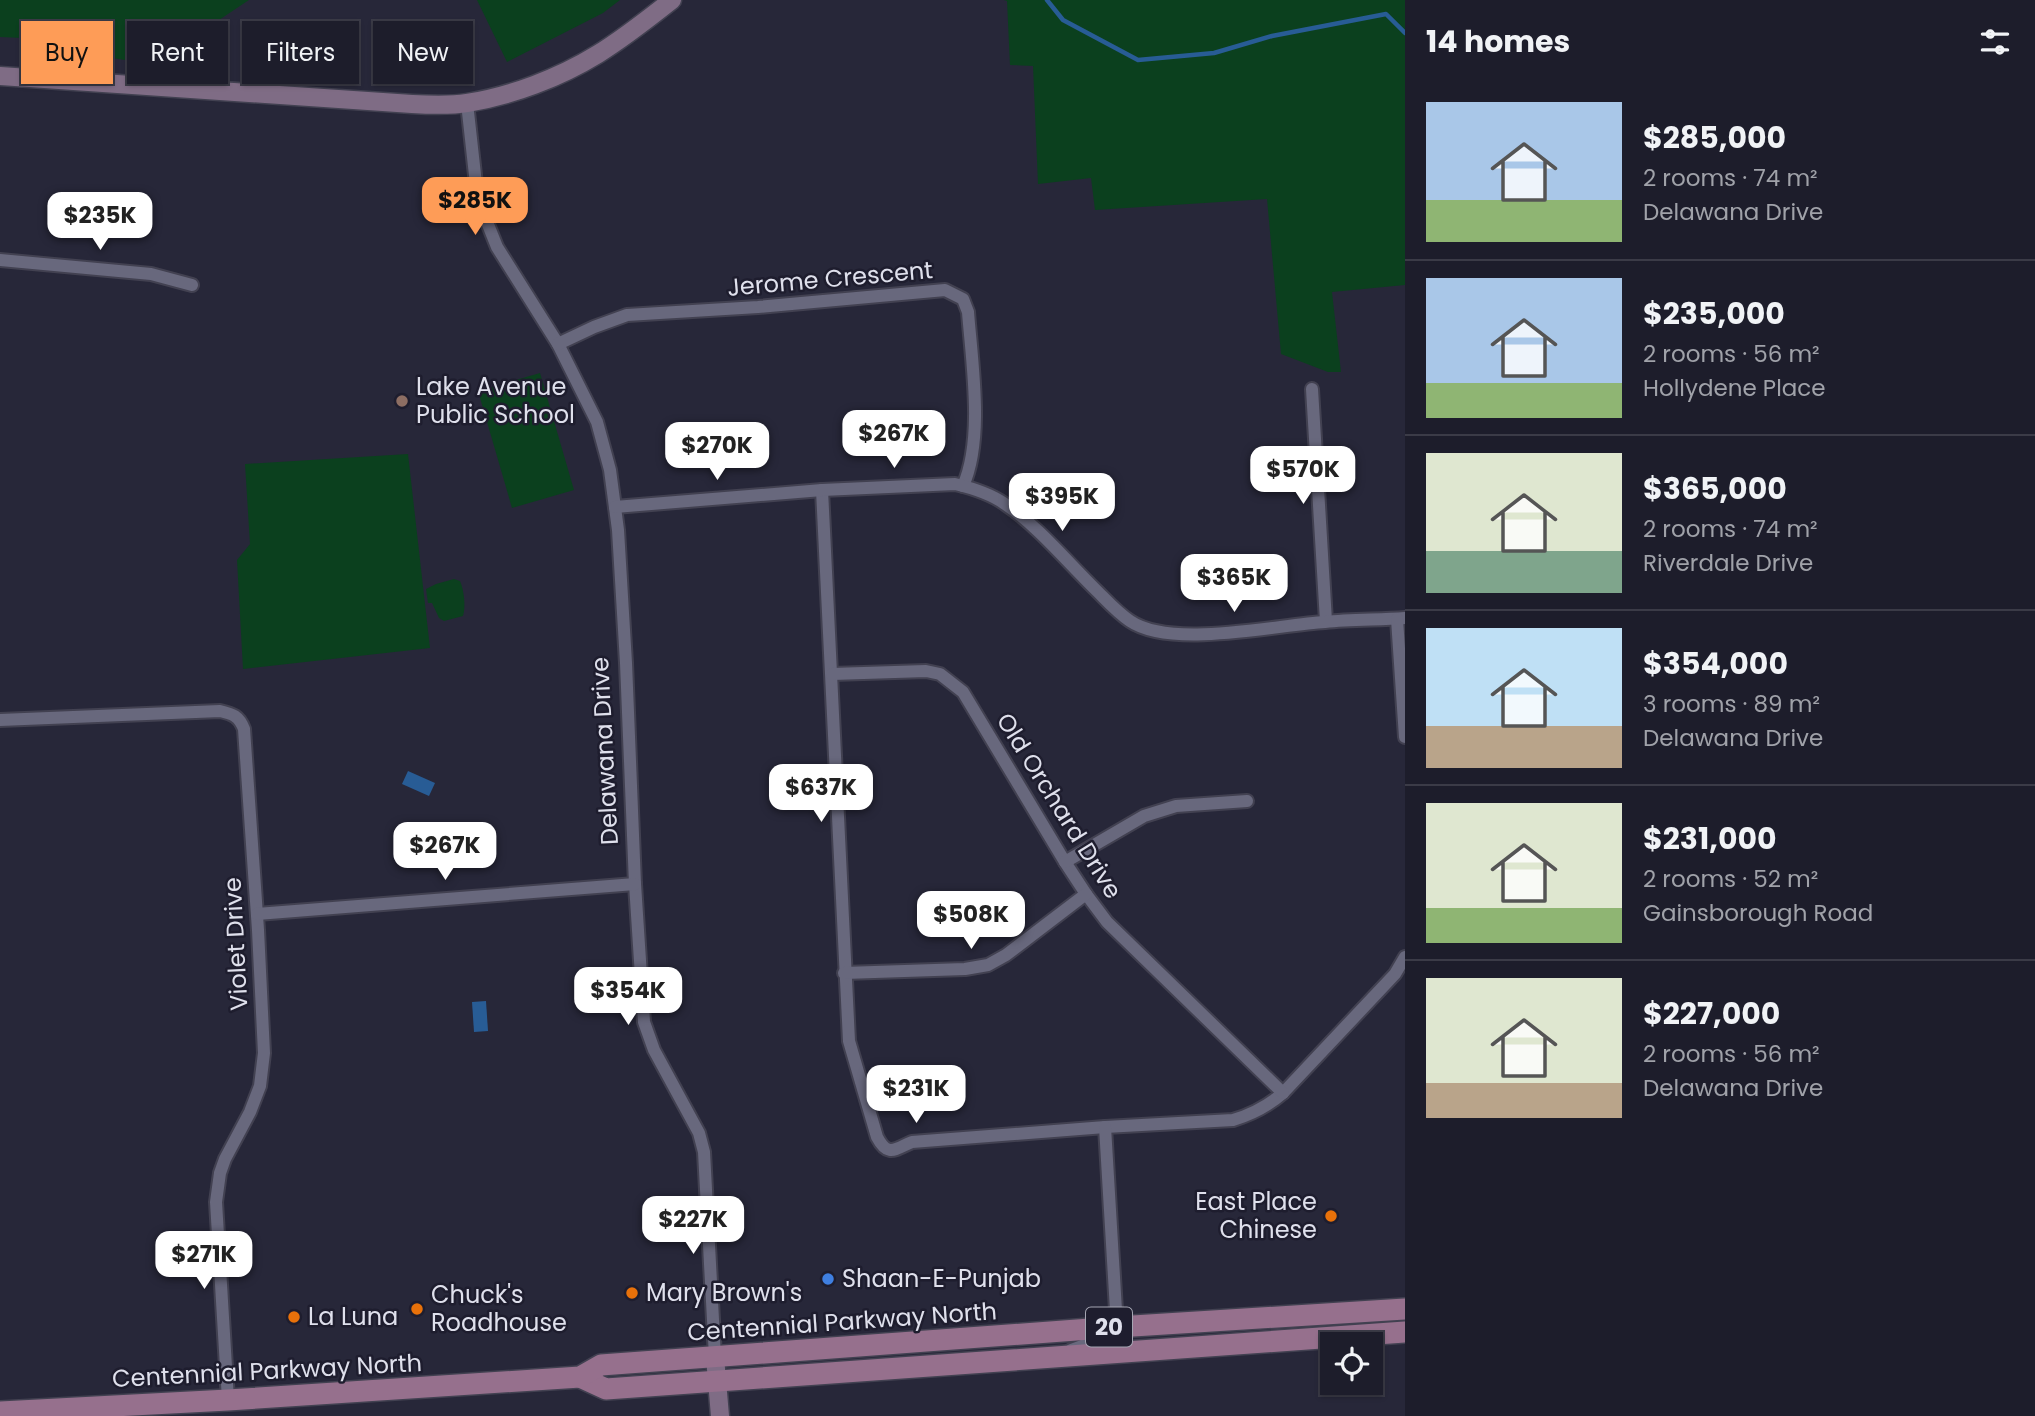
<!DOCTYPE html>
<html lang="en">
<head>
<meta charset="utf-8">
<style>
	body { margin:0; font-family:Poppins,sans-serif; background:#252633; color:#f1f3f6; height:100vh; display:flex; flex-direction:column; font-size:26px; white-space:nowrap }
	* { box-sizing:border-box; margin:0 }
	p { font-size:23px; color:#a0a2a9 }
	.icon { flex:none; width:38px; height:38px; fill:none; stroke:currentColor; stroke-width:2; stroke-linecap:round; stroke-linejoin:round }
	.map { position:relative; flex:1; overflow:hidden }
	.side { display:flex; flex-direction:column; background:#1d1d2b; width:630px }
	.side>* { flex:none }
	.banner { position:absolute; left:21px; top:21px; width:665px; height:63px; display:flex; gap:14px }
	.fabs { position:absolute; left:1320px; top:1332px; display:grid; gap:14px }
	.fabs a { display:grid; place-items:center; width:63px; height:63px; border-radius:0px; background:#1d1d2b; box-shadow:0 2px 5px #0004,0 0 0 2px #3b3b47; font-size:35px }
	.price { position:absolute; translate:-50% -60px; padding:0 16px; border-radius:14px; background:#fff; color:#222; font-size:23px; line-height:46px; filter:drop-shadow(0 2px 4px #0008) }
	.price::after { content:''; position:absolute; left:50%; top:42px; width:21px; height:16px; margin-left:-10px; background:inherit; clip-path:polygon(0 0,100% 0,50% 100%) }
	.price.on { background:#fe9c57; color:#111 }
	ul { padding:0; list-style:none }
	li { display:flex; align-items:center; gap:21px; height:175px; padding:0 21px }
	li+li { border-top:2px solid #3b3b47 }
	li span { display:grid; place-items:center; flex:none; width:196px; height:140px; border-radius:0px; color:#555 }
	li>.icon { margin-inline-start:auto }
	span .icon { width:84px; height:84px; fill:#fffc; stroke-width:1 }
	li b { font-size:30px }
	h2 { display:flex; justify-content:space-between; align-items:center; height:84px; padding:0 21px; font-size:30px }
	.chip { padding:0 24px; border-radius:0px; background:#1d1d2b; box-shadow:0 2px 5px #0004,0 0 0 2px #3b3b47; font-size:24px; line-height:63px }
	.chip.on { background:#fe9c57; color:#111 }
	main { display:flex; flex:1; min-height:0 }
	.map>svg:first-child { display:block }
	.green { fill:#0b401e }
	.water { fill:#285c95 }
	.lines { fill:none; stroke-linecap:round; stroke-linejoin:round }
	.stream { stroke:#285c95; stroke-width:4.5 }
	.street-casing { stroke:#424151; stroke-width:16 }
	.secondary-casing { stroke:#424151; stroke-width:21 }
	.primary-casing { stroke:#424151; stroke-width:24 }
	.street { stroke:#68687d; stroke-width:12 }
	.secondary { stroke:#7f6c85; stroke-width:18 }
	.primary { stroke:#96708d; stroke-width:21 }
	.education-dot { fill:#8d6e63; stroke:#1e1d2e; stroke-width:2.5 }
	.food-dot { fill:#e8710a; stroke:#1e1d2e; stroke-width:2.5 }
	.shop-dot { fill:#3f7fe0; stroke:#1e1d2e; stroke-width:2.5 }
	.labels { text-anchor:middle; stroke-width:5; stroke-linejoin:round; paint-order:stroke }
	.shield { fill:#1e1d2e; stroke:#a5a6b3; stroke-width:2 }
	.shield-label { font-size:23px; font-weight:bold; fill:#dfe0ec }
	.street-label { font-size:24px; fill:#dfe0ec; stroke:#1e1d2e }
	.poi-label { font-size:24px; fill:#dfe0ec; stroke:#1e1d2e; text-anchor:start }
</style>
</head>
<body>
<main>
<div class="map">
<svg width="1405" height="1416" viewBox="0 0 1405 1416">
	<rect width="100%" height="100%" fill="#272739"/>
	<g class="green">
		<polygon points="0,0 249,0 213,24 206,48 176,46 125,60 81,53 46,39 0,37"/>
		<polygon points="477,0 620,0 603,13 507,62"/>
		<polygon points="1004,0 1405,0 1405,285 1332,292 1341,372 1328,372 1281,354 1267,199 1095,210 1091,178 1038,184 1033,66 1010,65 1007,1"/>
		<polygon points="540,373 574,490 512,508 478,391"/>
		<polygon points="408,454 430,648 243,669 237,560 250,544 245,464"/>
		<path d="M454 579 460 581C464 590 466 607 463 616L444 621 439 618 432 603H428L426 589 436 584Z"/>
	</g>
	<g class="water">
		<polygon points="408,771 435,783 429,796 402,784"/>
		<polygon points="486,1001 488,1031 474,1032 472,1002"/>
	</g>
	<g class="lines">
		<polyline class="stream" points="1047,0 1063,20 1138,60 1214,53 1272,36 1386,14 1405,33"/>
		<defs>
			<g id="street">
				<polyline points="467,103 476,184 483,212 497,247 558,344 597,422 610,470 618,530 626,663 635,884 644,1022 654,1050 699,1133 704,1152 715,1357"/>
				<polyline points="0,260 151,274 192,285"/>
				<path d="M558 344 594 327 627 315 758 307 945 290 963 299 968 312C972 364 984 439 963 486"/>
				<polyline points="1312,389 1326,621"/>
				<path d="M822 490 849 1041 877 1137C888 1158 895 1149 912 1142L1105 1127 1233 1120C1253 1114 1268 1106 1283 1093L1395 974 1405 957"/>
				<path d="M615 507 822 490 955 484C972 488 991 494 1005 504 1038 526 1069 564 1098 592 1108 602 1118 613 1130 621 1171 649 1275 625 1325 622 1351 619 1378 620 1405 618"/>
				<polyline points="1397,619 1405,737"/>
				<polyline points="832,674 926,671 940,674 963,692 1065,862 1086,894 1107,922 1283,1093"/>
				<path d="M0 720 220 711C233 714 239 716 244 729L258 930 264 1053 260 1086 250 1112 225 1159 220 1173 216 1202 228 1400"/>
				<polyline points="1065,862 1144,816 1176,806 1247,801"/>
				<polyline points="257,914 635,884"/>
				<polyline points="844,973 965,969 988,965 1006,955 1086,894"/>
				<polyline points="1071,1350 1087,1344 1117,1327 1105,1127"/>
			</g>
			<g id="secondary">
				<path d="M0 76 412 104C430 105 449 106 467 103 511 96 559 78 598 54 624 38 648 19 672 0"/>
				<polyline points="715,1357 720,1416"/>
			</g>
			<g id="primary">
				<polyline points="580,1377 606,1389 1405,1332"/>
				<polyline points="0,1412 228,1400 580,1377 601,1365 1117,1327 1405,1309"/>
			</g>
		</defs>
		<use href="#street" class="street-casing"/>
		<use href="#secondary" class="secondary-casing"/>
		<use href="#primary" class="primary-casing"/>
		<use href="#street" class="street"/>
		<use href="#secondary" class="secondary"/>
		<use href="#primary" class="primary"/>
	</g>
	<circle class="education-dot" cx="402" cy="401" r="7"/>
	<g class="food-dot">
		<circle cx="1331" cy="1216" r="7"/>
		<circle cx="632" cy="1293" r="7"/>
		<circle cx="417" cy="1309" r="7"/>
		<circle cx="294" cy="1317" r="7"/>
	</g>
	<circle class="shop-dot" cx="828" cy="1279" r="7"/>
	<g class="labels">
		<rect class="shield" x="1086" y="1307.5" width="46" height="39" rx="5"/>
		<g class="shield-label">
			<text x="1109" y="1335">20</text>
		</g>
		<g class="street-label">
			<text transform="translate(830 279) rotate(-5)" y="8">Jerome Crescent</text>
			<text transform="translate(605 751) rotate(-93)" y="8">Delawana Drive</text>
			<text transform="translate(1059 806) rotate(58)" y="8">Old Orchard Drive</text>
			<text transform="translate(236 944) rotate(-93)" y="8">Violet Drive</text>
			<text transform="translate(842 1322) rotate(-4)" y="8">Centennial Parkway North</text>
			<text transform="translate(267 1371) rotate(-3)" y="8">Centennial Parkway North</text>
		</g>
		<g class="poi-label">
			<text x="416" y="395">Lake Avenue<tspan x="416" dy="28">Public School</tspan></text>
			<text x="1317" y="1210" text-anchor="end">East Place<tspan x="1317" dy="28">Chinese</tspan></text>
			<text x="842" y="1287">Shaan-E-Punjab</text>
			<text x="646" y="1301">Mary Brown's</text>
			<text x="431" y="1303">Chuck's<tspan x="431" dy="28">Roadhouse</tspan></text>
			<text x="308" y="1325">La Luna</text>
		</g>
	</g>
</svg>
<div class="fabs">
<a><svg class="icon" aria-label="locate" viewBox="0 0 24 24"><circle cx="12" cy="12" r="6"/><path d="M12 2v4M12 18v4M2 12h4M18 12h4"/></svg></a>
</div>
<b class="price on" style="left:475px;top:237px">$285K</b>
<b class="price" style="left:100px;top:252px">$235K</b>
<b class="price" style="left:894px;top:470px">$267K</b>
<b class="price" style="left:717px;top:482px">$270K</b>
<b class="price" style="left:1303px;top:506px">$570K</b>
<b class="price" style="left:1062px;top:533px">$395K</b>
<b class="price" style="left:1234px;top:614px">$365K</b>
<b class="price" style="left:821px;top:824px">$637K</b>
<b class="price" style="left:445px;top:882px">$267K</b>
<b class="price" style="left:971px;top:951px">$508K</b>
<b class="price" style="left:628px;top:1027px">$354K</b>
<b class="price" style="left:916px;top:1125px">$231K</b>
<b class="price" style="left:693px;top:1256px">$227K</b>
<b class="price" style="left:204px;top:1291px">$271K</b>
<div class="banner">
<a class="chip on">Buy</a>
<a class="chip">Rent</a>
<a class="chip">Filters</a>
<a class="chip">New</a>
</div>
</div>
<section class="side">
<h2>14 homes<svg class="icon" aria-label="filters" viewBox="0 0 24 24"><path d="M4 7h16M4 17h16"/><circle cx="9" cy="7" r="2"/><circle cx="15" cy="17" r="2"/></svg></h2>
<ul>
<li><span style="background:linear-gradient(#a9c7e8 70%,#8fb573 0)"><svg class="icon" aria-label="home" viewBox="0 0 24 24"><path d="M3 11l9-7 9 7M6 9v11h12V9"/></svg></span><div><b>$285,000</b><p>2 rooms · 74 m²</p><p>Delawana Drive</p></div></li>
<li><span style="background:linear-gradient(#a9c7e8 75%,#8fb573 0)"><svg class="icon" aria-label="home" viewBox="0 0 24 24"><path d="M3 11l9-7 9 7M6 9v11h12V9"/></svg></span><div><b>$235,000</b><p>2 rooms · 56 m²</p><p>Hollydene Place</p></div></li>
<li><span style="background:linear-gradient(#dfe7d0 70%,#7fa58c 0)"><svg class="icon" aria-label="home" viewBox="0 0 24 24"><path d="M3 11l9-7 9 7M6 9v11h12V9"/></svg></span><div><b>$365,000</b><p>2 rooms · 74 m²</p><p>Riverdale Drive</p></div></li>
<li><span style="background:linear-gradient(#bfe0f5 70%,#b9a48a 0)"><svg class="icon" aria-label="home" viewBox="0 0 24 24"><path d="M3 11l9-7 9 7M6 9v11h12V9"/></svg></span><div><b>$354,000</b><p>3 rooms · 89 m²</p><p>Delawana Drive</p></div></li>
<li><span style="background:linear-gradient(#dfe7d0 75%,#8fb573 0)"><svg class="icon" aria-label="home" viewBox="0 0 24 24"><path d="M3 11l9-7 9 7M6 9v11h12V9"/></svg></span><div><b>$231,000</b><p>2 rooms · 52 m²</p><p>Gainsborough Road</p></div></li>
<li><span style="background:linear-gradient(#dfe7d0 75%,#b9a48a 0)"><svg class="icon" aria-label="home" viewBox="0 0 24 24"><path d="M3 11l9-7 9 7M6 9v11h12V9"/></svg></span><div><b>$227,000</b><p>2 rooms · 56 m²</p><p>Delawana Drive</p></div></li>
</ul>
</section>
</main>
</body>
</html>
